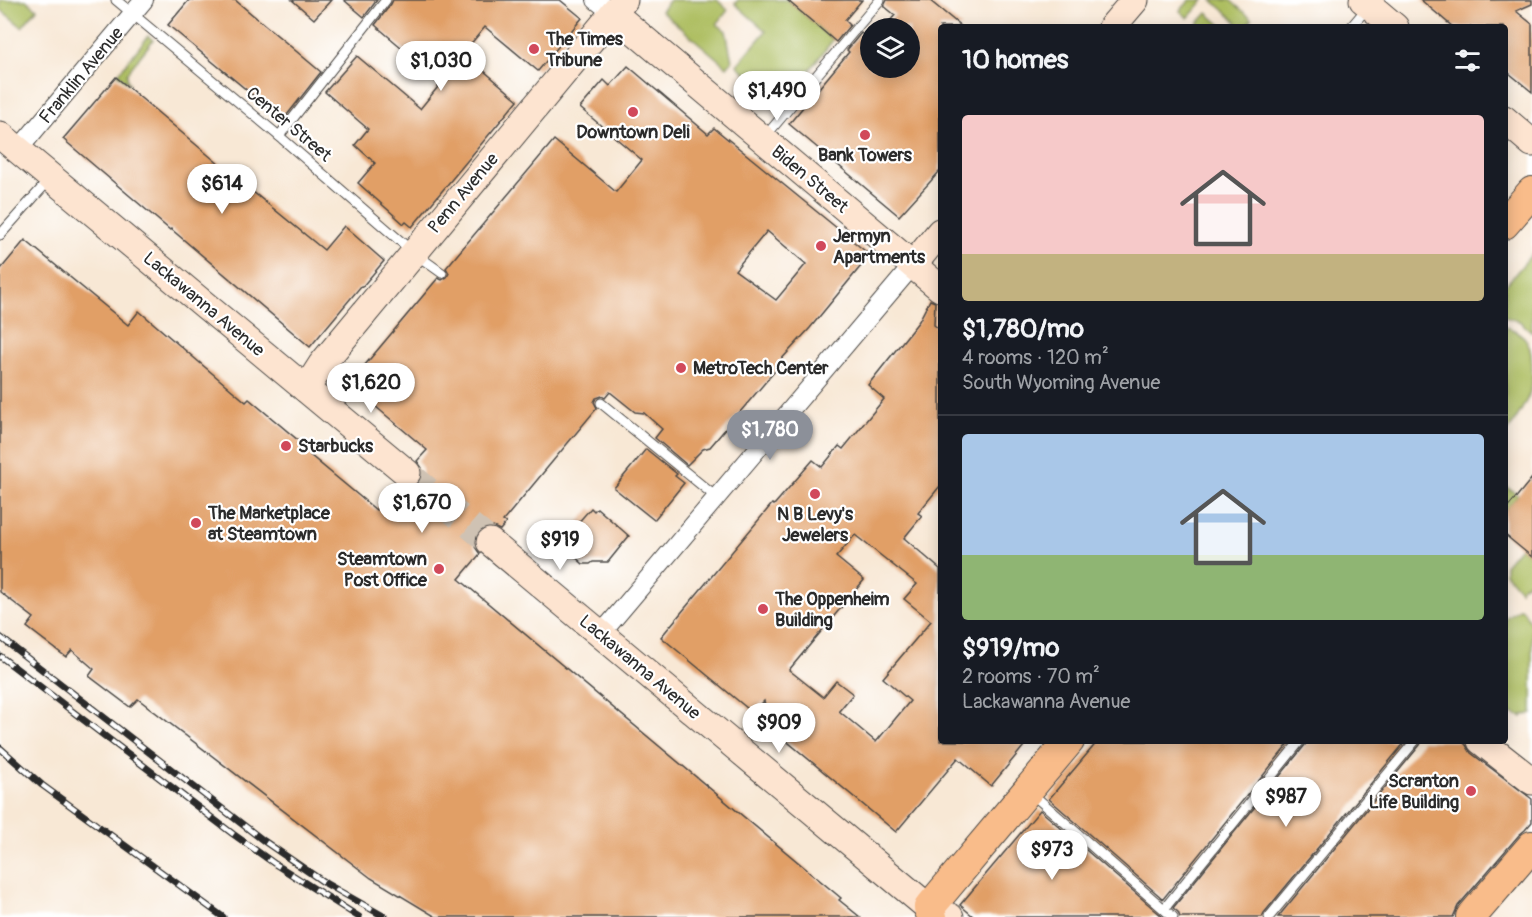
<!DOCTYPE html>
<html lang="en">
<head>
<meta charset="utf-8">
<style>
	body { margin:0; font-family:Pangolin,sans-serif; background:#20242c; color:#f1f3f6; height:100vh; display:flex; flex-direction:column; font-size:22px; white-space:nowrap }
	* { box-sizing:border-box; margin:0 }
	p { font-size:20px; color:#9ea1a6 }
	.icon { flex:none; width:33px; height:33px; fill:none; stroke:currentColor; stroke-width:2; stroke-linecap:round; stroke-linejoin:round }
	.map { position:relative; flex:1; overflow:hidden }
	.panel { position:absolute; left:938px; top:24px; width:570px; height:720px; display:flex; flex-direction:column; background:#171b24; border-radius:6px; box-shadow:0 3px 15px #0003 }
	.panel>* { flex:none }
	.fabs { position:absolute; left:860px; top:18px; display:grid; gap:12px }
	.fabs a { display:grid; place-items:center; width:60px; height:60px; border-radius:50%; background:#171b24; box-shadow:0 3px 15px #0003; font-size:30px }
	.price { position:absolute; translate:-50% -51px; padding:0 14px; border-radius:21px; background:#fff; color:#222; font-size:20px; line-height:39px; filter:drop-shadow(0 2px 3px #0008) }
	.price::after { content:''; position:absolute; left:50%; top:36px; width:18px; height:14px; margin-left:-9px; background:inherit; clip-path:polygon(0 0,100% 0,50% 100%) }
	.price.selected { background:#8c9099; color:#fff }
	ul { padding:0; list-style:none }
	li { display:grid; align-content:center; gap:12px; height:318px; padding:0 24px }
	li+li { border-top:2px solid #363941 }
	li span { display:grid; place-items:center; height:186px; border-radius:6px; color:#555 }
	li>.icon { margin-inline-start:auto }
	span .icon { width:108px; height:108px; fill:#fffc; stroke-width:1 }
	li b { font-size:26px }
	h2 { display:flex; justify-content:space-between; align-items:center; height:72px; padding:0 24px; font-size:26px }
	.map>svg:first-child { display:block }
	.green { fill:#adbe61; stroke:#6c7446; stroke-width:1.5 }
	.building { fill:#e19f66; fill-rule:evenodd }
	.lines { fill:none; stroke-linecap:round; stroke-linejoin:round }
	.secondary-tunnel { stroke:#cfc2b3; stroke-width:27; stroke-dasharray:27 14; stroke-linecap:butt }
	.lane-casing { stroke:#4a4744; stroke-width:11 }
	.street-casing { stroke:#4a4744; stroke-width:20 }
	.secondary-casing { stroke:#4a4744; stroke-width:29 }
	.primary-casing { stroke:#4a4744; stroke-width:32 }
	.lane { stroke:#fff; stroke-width:9 }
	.street { stroke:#fff; stroke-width:18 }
	.secondary { stroke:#fde4d0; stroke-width:27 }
	.primary { stroke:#f9bc8a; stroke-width:30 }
	.rail-casing { stroke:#2b2b2b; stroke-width:7 }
	.rail { stroke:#fff; stroke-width:4.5; stroke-dasharray:14; stroke-linecap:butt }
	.poi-dot { fill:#d1495b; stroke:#fff; stroke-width:2 }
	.labels { text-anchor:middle; stroke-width:4.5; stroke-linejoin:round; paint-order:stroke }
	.poi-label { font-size:18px; font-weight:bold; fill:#2b2b2b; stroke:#fff; text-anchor:start }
	.street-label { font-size:18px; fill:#2b2b2b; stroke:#fff }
</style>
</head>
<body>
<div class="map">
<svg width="1532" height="917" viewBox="0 0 1532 917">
	<rect width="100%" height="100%" fill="#fff"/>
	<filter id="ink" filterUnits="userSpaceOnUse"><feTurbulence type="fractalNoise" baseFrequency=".0167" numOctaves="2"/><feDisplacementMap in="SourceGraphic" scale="12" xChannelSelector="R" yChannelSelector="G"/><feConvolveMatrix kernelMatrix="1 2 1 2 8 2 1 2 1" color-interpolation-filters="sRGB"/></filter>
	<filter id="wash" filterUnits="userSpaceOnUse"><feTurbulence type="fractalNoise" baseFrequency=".008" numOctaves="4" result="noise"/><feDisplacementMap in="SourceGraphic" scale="24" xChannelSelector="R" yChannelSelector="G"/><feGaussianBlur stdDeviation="1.35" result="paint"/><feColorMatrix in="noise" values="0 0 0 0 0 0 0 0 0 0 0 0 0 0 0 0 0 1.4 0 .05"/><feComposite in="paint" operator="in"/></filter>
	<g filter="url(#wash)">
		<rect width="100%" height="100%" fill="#f8e8d5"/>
		<g class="green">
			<polygon points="0,0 26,0 37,9 22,27 0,9"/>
			<polygon points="670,0 717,0 728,10 717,24 726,31 732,61 727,67 661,11"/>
			<polygon points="738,0 787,0 833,40 778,110 756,92 758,84 737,65 766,31 735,4"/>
			<polygon points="1190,0 1204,0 1188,18 1180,11"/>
			<polygon points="1212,0 1230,0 1252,19 1245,27 1233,27 1237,22"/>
			<polygon points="1207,13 1223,27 1201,27 1197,24"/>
			<polygon points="148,36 153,40 127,73 127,79 130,85 118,74"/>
			<polygon points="1532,254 1532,332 1519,321 1504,317 1505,286"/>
			<path d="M1505 327C1529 333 1532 347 1532 370 1532 375 1532 380 1532 385 1529 400 1514 423 1505 435Z"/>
			<polygon points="1505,486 1518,495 1505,512"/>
			<polygon points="1520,547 1532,557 1532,583 1528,583 1521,587 1520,590 1505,573 1505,565"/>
			<polygon points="1520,608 1524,611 1532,626 1532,714 1522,715 1522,717 1509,712 1507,711 1509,708 1504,705 1505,618"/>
		</g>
		<g id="blocks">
			<g class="building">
				<polygon points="189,0 235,0 321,72 283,120 168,25"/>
				<polygon points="292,0 331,0 314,19"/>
				<polygon points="344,0 377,0 364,17"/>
				<polygon points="393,0 560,0 582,18 538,71 485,27 463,53 518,100 412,227 406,222 404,224 358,183 375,163 355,145 368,129 325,92 357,56 420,109 442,82 375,25 391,4"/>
				<polygon points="787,0 862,0 845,20 850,25 836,42"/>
				<polygon points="887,0 929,0 962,27 940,27 940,171 899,216 789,124 849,52 847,50 861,33 870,41 870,68 909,68 909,28 884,28 895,15 884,6"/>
				<polygon points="1421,0 1532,0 1532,4 1516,11 1532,24 1532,92 1504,69 1504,27 1453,27"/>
				<path d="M628 66 708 134 714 128 870 255 810 328 778 363 780 365 710 447 703 449 687 465 655 438 662 429 644 413 635 412 610 392 605 398 602 396 596 398 594 402 597 408 513 509 503 521 506 523 500 530 493 527H485L478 532 474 540 475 547 480 554 459 579 841 898 839 900 860 917H436L371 878 138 699 130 707 89 676 94 669 72 650 66 657 27 627 34 618 0 592V270L25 240 128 325 139 311 246 402 249 399 312 452 310 455 376 510 397 485 404 488H412L419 483 422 476V468L417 461 427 450 349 384 438 278 442 280 447 277 449 273 446 268 554 140 616 192 642 160 580 108 604 80 610 86ZM767 231 806 264 776 300 735 270Z"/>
				<polygon points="116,77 220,165 324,250 344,226 384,261 362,287 361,286 310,347 171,229 170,230 63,139"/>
				<path d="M930 300 935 302 934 325 940 330V486L918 513 922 516 904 538 940 569V741H1028L991 786 958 758 896 832 771 728 764 701 753 713 661 637 772 504 774 505 813 460 822 467 839 446 843 449 884 399 868 385 919 321ZM855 535 917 584 904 599 931 621 883 678 910 701 876 742 839 711 853 694 836 681 823 697 789 670 864 580 836 557Z"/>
				<polygon points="646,449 677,474 675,476 684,483 654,520 614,488"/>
				<polygon points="1532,478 1532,557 1504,534 1504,512"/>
				<polygon points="591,508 594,511 597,508 629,536 608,562 593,562 590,564 583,564 560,543"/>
				<polygon points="1098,741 1291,741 1163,899 1049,799"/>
				<polygon points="1307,741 1406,741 1264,913 1262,917 1180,917 1178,912 1173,908 1305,745"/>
				<polygon points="1422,741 1462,741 1466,745 1471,753 1532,799 1532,822 1525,830 1519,835 1458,906 1453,917 1278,917 1420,745"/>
				<polygon points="1040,810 1163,917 974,917 960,905"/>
			</g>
		</g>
	</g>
	<g filter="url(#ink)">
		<use href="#blocks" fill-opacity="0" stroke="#4a4744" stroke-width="1.5"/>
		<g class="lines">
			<polyline class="secondary-tunnel" points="407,473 490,542"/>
			<defs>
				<g id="lane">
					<polyline points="116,0 279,136 414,253 442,273"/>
					<polyline points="1351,27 1367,8"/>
					<polyline points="279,136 386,0"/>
					<polyline points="764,138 880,0"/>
					<polyline points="0,235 50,179"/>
					<polyline points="601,403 716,497"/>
					<polyline points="1030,792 1173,917"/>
					<polyline points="1164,909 1300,741"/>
					<polyline points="1269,917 1415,741"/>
				</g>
				<g id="street">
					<polyline points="596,0 613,13"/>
					<polyline points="18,150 144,0"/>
					<polyline points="601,634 913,265"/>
				</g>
				<g id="secondary">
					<polyline points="1363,0 1395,27"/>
					<polyline points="613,13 940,288"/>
					<polyline points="1112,27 1135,0"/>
					<polyline points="1504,119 1532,143"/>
					<polyline points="0,135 407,473"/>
					<polyline points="913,265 940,232"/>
					<polyline points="306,389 322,364 624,0"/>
					<polyline points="490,542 929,908 950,917"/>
					<polyline points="1481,741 1532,781"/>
				</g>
				<g id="primary">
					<polyline points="1504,224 1532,192"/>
					<polyline points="932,917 929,908 1069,741"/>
					<polyline points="1471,917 1532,846"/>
				</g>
			</defs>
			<use href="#lane" class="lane-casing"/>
			<use href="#street" class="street-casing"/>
			<use href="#secondary" class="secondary-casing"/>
			<use href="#primary" class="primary-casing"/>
			<use href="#lane" class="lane"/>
			<use href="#street" class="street"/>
			<use href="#secondary" class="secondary"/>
			<use href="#primary" class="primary"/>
			<defs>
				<g id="rail">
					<polyline points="0,637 264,841 325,883 385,917"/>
					<polyline points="0,656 233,834 275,864 359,917"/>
					<polyline points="0,748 42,785 223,917"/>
				</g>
			</defs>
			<use href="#rail" class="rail-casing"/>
			<use href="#rail" class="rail"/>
		</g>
	</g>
	<g class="poi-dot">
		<circle cx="534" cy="49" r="6"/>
		<circle cx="633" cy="112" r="6"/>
		<circle cx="865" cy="135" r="6"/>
		<circle cx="821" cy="246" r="6"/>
		<circle cx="681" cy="368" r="6"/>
		<circle cx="286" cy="446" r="6"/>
		<circle cx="815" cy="494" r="6"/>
		<circle cx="196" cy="523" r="6"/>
		<circle cx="439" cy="569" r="6"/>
		<circle cx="763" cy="609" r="6"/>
		<circle cx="1471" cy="791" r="6"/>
	</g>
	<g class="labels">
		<g class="poi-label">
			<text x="546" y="45">The Times<tspan x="546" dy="21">Tribune</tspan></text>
			<text x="633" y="138" text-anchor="middle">Downtown Deli</text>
			<text x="865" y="161" text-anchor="middle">Bank Towers</text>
			<text x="833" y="242">Jermyn<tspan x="833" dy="21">Apartments</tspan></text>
			<text x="693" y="374">MetroTech Center</text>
			<text x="298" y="452">Starbucks</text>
			<text x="208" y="519">The Marketplace<tspan x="208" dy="21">at Steamtown</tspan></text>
			<text x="815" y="520" text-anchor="middle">N B Levy's<tspan x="815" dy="21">Jewelers</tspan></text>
			<text x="427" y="565" text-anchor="end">Steamtown<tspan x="427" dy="21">Post Office</tspan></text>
			<text x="775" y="605">The Oppenheim<tspan x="775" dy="21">Building</tspan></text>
			<text x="1459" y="787" text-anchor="end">Scranton<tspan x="1459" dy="21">Life Building</tspan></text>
		</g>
		<g class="street-label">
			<text transform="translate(81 75) rotate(-50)" y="6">Franklin Avenue</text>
			<text transform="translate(289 124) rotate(40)" y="6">Center Street</text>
			<text transform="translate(810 179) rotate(40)" y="6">Biden Street</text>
			<text transform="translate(463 193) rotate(-50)" y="6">Penn Avenue</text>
			<text transform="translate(204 304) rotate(40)" y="6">Lackawanna Avenue</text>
			<text transform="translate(640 667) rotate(40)" y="6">Lackawanna Avenue</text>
		</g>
	</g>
</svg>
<div class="fabs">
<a><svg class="icon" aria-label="layers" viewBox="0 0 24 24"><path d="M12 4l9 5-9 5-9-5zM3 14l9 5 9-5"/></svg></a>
</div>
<b class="price" style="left:441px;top:92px">$1,030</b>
<b class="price" style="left:777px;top:122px">$1,490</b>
<b class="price" style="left:222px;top:215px">$614</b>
<b class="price" style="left:371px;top:414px">$1,620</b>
<b class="price selected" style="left:770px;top:461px">$1,780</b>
<b class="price" style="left:422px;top:534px">$1,670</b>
<b class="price" style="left:560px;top:571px">$919</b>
<b class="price" style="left:779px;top:754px">$909</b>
<b class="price" style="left:1286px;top:828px">$987</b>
<b class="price" style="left:1052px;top:881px">$973</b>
<section class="panel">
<h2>10 homes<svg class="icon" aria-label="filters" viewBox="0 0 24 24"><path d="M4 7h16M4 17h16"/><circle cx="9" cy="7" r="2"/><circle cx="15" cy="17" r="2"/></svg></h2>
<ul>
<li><span style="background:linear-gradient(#f6c9c9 75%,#c2b280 0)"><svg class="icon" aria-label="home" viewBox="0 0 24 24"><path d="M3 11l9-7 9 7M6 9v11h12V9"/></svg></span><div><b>$1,780/mo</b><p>4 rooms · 120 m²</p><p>South Wyoming Avenue</p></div></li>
<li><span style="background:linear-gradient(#a9c7e8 65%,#8fb573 0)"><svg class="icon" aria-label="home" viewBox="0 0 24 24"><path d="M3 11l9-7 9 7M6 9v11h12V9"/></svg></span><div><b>$919/mo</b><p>2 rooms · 70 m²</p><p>Lackawanna Avenue</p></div></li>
</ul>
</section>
</div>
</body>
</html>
